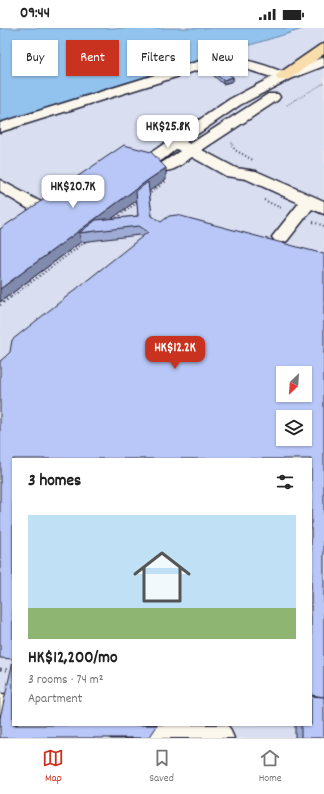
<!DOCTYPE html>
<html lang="en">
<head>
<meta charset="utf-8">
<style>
	body { margin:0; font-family:Dekko,sans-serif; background:#f6f6f6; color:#222; height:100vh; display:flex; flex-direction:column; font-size:15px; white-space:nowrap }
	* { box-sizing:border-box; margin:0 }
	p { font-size:13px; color:#767676 }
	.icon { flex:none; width:22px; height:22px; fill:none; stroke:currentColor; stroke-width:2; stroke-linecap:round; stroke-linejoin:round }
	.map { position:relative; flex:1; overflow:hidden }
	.sheet { position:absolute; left:12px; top:430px; width:300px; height:268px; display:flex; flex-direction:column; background:#fff; border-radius:0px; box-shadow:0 1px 3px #0004 }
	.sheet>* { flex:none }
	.top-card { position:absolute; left:12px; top:12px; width:300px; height:36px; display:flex; gap:8px }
	.needle { width:26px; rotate:205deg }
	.fabs { position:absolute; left:276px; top:338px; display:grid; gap:8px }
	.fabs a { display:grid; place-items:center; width:36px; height:36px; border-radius:0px; background:#fff; box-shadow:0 1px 3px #0004; font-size:20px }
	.price { position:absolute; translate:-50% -34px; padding:0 9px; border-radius:8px; background:#fff; color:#222; font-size:13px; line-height:26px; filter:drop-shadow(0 1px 2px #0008) }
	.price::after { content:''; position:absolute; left:50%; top:24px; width:12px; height:9px; margin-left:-6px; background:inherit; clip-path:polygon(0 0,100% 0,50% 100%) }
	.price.active { background:#c8321e; color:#fff }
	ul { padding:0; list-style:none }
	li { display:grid; align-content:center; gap:8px; height:212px; padding:0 16px }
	li span { display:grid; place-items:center; height:124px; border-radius:0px; color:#555 }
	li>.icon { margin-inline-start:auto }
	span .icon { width:72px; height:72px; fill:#fffc; stroke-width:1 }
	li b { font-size:17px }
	h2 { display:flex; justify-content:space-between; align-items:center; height:48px; padding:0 16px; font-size:17px }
	.tag { padding:0 14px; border-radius:0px; background:#fff; box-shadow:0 1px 3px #0004; font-size:14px; line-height:36px }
	.tag.active { background:#c8321e; color:#fff }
	.status { display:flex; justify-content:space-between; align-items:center; height:28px; padding:0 20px; background:#fff; direction:ltr }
	.status svg { height:11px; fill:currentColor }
	.tab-bar { display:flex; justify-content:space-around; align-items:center; height:56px; border-top:1px solid #e0e0e0; background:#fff; font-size:11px; color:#767676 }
	.tab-bar a { display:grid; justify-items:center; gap:2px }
	.tab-bar .active { color:#c8321e }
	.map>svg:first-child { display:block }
	.built { fill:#d9dff1; fill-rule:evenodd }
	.water { fill:#92c3ee; stroke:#6583a6 }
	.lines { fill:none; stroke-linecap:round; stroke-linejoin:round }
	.minor-casing { stroke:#22223b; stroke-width:3 }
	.major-casing { stroke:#22223b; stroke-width:3 }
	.path-far3 { stroke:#22223b; stroke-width:1.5; stroke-dasharray:0.5 2; stroke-linecap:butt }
	.path-far2 { stroke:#22223b; stroke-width:2; stroke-dasharray:1 2.5; stroke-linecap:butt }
	.path-far1 { stroke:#22223b; stroke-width:2.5; stroke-dasharray:1 3; stroke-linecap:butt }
	.path { stroke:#22223b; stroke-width:3; stroke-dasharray:1.5 4; stroke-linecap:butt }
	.minor { fill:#fbf7ec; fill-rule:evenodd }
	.major { fill:#f9ddab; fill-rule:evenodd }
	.wall { fill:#9eabd4; stroke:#22223b; fill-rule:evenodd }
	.shaded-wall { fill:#818bad; stroke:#22223b }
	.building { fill:#b8c7f7; stroke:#22223b; fill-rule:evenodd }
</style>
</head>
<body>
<div class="status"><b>09:44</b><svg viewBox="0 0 49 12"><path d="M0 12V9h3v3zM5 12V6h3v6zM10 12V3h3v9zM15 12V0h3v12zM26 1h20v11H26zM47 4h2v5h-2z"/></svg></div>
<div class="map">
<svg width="324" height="710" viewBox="0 0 324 710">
	<rect width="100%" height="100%" fill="#e7e9ef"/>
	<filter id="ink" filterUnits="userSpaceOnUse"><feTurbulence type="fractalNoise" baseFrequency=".025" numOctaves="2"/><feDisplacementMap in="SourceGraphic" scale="8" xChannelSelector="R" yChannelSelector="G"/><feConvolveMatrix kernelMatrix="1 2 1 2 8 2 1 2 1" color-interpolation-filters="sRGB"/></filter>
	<g filter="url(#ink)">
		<path class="built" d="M306 0H324V710H0V96L79 69ZM283 345H305V367H283ZM283 389H305V411H283ZM13 431H311V697H13Z"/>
		<polygon class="water" points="0,0 306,0 79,69 0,96"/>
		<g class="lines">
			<defs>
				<g id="minor">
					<path d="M324 29V38L288 52 240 77 186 114 190 116 268 66H278L280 69 278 72 202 122 236 140 256 143 324 173V186L312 181 287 213 281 215 275 213 272 209 299 175 246 151 226 148 192 129C182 136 172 146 160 142L158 139 160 136 180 123 176 121C167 128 156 140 143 136L141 133 143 130 230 71 272 49 268 48 236 38 208 39 0 104V95L206 31C234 27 258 34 283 44Z"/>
					<polygon points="0,152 56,182 59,186 56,190 50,192 44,190 0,164"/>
					<polygon points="0,666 13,667 13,697 17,697 13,699 0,698"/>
					<polygon points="102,697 225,697 229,699 234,710 111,710 107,708"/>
				</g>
				<polygon id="major" points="324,16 324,26 288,52 278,52 276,49 278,46 320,17"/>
			</defs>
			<use href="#minor" class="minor-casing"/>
			<use href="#major" class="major-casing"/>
			<g class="path-far3">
				<polyline points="287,77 324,55"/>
				<polyline points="231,115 233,118"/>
			</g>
			<g class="path-far2">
				<polyline points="232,117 235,122 253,132"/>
				<polyline points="148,167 166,153"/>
				<polyline points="264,172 283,181"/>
				<polyline points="114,192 139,173"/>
				<polyline points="313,194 324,198"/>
				<polyline points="11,269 88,212"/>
			</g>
			<polyline class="path-far1" points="0,277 12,268"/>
			<polyline class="path" points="0,641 13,643"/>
			<use href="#minor" class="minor"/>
			<use href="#major" class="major"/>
		</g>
		<g class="wall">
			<polygon points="214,45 233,49 233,53 223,56 214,48"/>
			<path d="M166 151 149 162 152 188 324 710H295V697H311L142 209 139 207 81 214 0 274V201ZM137 172 138 188 111 191Z"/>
		</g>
		<g class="shaded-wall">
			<polygon points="233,49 233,53 223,56 223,52"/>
			<polygon points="166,140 166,151 95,203 79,205 81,214 0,274 0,261 148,152"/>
		</g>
		<g class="building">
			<polygon points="224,42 233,49 223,52 214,45"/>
			<polygon points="124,117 151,124 166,140 148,152 0,261 0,201"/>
			<path d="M148 154 152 188 161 194 169 188 177 187 324 226V669L311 667V431H13V631L0 630V333L5 329 10 324 12 312 148 204 139 198 79 205 96 192 138 188 136 163ZM283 345H305V367H283ZM283 389H305V411H283Z"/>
			<polygon points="13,633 13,697 157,697 157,698 149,710 0,710 0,690"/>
			<polygon points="311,668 324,669 324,710 301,710 301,697 311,697"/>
		</g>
	</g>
</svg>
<div class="fabs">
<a><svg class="needle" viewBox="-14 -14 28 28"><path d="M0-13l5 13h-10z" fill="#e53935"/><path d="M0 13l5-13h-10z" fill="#767676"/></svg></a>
<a><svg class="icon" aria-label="layers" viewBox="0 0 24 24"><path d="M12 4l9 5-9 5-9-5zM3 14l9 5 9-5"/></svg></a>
</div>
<b class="price" style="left:168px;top:121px">HK$25.8K</b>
<b class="price" style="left:73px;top:181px">HK$20.7K</b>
<b class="price active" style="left:175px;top:342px">HK$12.2K</b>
<div class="top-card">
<a class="tag">Buy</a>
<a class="tag active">Rent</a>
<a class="tag">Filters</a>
<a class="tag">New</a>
</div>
<section class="sheet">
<h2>3 homes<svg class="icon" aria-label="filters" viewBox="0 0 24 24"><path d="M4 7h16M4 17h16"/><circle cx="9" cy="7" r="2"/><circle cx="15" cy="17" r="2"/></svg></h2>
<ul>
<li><span style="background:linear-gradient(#bfe0f5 75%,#8fb573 0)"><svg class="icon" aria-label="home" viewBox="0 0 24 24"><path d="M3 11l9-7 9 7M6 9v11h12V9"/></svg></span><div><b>HK$12,200/mo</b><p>3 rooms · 74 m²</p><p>Apartment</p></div></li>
</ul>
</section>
</div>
<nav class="tab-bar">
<a class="active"><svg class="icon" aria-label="map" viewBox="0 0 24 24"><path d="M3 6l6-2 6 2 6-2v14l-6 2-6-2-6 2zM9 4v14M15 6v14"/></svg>Map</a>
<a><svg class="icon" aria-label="saved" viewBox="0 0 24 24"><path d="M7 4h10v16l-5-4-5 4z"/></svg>Saved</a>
<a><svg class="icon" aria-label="home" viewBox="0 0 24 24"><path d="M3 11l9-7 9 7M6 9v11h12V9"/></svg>Home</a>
</nav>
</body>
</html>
